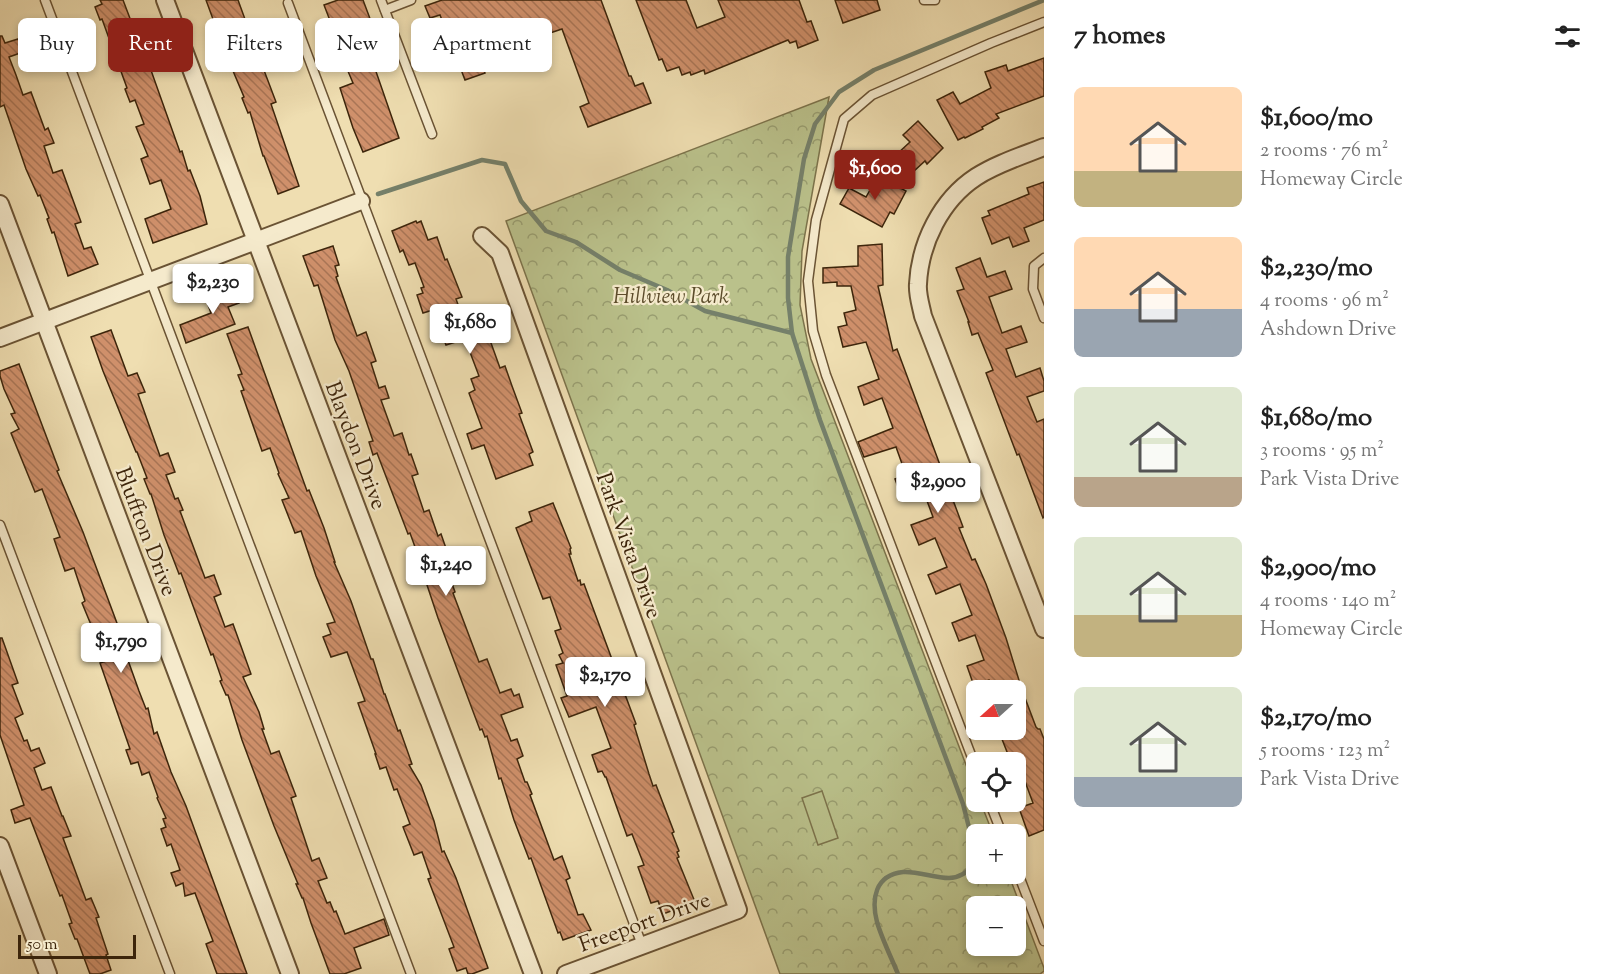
<!DOCTYPE html>
<html lang="en">
<head>
<meta charset="utf-8">
<style>
	body { margin:0; font-family:"Sorts Mill Goudy",serif; background:#f2f2f2; color:#222; height:100vh; display:flex; flex-direction:column; font-size:22px; white-space:nowrap }
	* { box-sizing:border-box; margin:0 }
	p { font-size:20px; color:#767676 }
	.icon { flex:none; width:33px; height:33px; fill:none; stroke:currentColor; stroke-width:2; stroke-linecap:round; stroke-linejoin:round }
	.map { position:relative; flex:1; overflow:hidden }
	.details { display:flex; flex-direction:column; background:#fff; width:570px }
	.details>* { flex:none }
	.hud { position:absolute; left:18px; top:18px; width:570px; height:54px; display:flex; gap:12px }
	.needle { width:39px; rotate:249deg }
	.controls { position:absolute; left:966px; top:680px; display:grid; gap:12px }
	.controls a { display:grid; place-items:center; width:60px; height:60px; border-radius:9px; background:#fff; box-shadow:0 3px 9px #0003; font-size:30px }
	.scale { position:absolute; left:18px; bottom:15px; width:118px; box-sizing:border-box; padding-left:6px; border:3px solid #3d250b; border-top:0; font-size:16px; line-height:21px; white-space:nowrap; color:#3d250b; -webkit-text-stroke:4px #f5eacc; paint-order:stroke }
	.price { position:absolute; translate:-50% -51px; padding:0 14px; border-radius:6px; background:#fff; color:#222; font-size:20px; line-height:39px; filter:drop-shadow(0 2px 3px #0008) }
	.price::after { content:''; position:absolute; left:50%; top:36px; width:18px; height:14px; margin-left:-9px; background:inherit; clip-path:polygon(0 0,100% 0,50% 100%) }
	.price.selected { background:#8f2418; color:#fff }
	ul { padding:0; list-style:none }
	li { display:flex; align-items:center; gap:18px; height:150px; padding:0 30px }
	li span { display:grid; place-items:center; flex:none; width:168px; height:120px; border-radius:9px; color:#555 }
	li>.icon { margin-inline-start:auto }
	span .icon { width:72px; height:72px; fill:#fffc; stroke-width:1 }
	li b { font-size:26px }
	h2 { display:flex; justify-content:space-between; align-items:center; height:72px; padding:0 30px; font-size:26px }
	.chip { padding:0 21px; border-radius:9px; background:#fff; box-shadow:0 3px 9px #0003; font-size:21px; line-height:54px }
	.chip.selected { background:#8f2418; color:#fff }
	main { display:flex; flex:1; min-height:0 }
	.map>svg:first-child { display:block }
	.park { fill:url(#park-crowns); stroke:#7c734b; stroke-width:1.5; fill-rule:evenodd }
	.pitch { fill:#bac18b; stroke:#7c734b; stroke-width:1.5 }
	.lines { fill:none; stroke-linecap:round; stroke-linejoin:round }
	.stream { stroke:#75806a; stroke-width:4.5 }
	.building { fill:url(#building-back-hatch); stroke:#3d250b; stroke-width:1.5 }
	.lane-casing { stroke:#6a5334; stroke-width:11 }
	.street-casing { stroke:#6a5334; stroke-width:20 }
	.lane { stroke:#f5eacc; stroke-width:8 }
	.street { stroke:#f5eacc; stroke-width:16 }
	.labels { text-anchor:middle; stroke-width:4.5; stroke-linejoin:round; paint-order:stroke }
	.park-label { font-size:22px; font-style:italic; fill:#5c4c2b; stroke:#f5eacc }
	.street-label { font-size:22px; fill:#3d250b; stroke:#f5eacc }
</style>
</head>
<body>
<main>
<div class="map">
<svg width="1044" height="974" viewBox="0 0 1044 974">
	<defs>
		<pattern id="park-crowns" width="20" height="18" patternUnits="userSpaceOnUse" patternTransform="scale(1.5)"><rect width="20" height="18" fill="#bac18b"/><path d="M2 6a3 3 0 1 1 6 0M12 15a3 3 0 1 1 6 0" fill="none" stroke="#989d70"/></pattern>
		<pattern id="building-back-hatch" width="6" height="6" patternUnits="userSpaceOnUse" patternTransform="scale(1.5)"><rect width="6" height="6" fill="#cf906b"/><path d="M-1 5l2 2M0 0l6 6M5-1l2 2" fill="none" stroke="#a97556"/></pattern>
	</defs>
	<rect width="100%" height="100%" fill="#efdeb1"/>
	<filter id="stains"><feTurbulence type="fractalNoise" baseFrequency=".00333" numOctaves="4"/><feColorMatrix values="0 0 0 0 .2 0 0 0 0 .09 0 0 0 0 .02 0 0 0 .5 -.17"/></filter>
	<radialGradient id="worn" r=".72"><stop offset=".6" stop-color="#630" stop-opacity="0"/><stop offset="1" stop-color="#630" stop-opacity=".3"/></radialGradient>
	<path class="park" d="M829 97 802 251 800 305 811 359 976 791V801H980L993 834H976V873H1008L1044 968V971L1040 974H780L506 221ZM976 906H1016V945H976Z"/>
	<polygon class="pitch" points="822,791 838,838 818,845 802,798"/>
	<g class="lines">
		<g class="stream">
			<polyline points="378,194 482,160 505,164 521,201 546,231 576,242 620,270 667,290 705,311 792,333"/>
			<polyline points="976,855 963,804 820,420 792,333 788,298 788,257 804,159 815,124 839,92 874,70 1044,0"/>
			<path d="M898 974C891 957 882 939 877 922 871 899 875 875 903 872 918 871 934 878 949 878 961 878 969 871 976 863"/>
		</g>
	</g>
	<g class="building">
		<polygon points="100,0 123,0 134,29 136,28 180,152 182,151 188,171 190,170 200,196 207,224 153,243 145,219 171,209 161,180 150,184 141,159 148,156 136,127 144,124 135,100 130,102 125,89 127,88 102,19 100,20 95,7 102,4"/>
		<polygon points="206,0 238,0 246,22 239,24 255,68 262,65 276,102 271,104 299,186 278,194 264,156 263,156 250,112 248,113 242,98 244,97 225,52"/>
		<polygon points="338,0 363,0 384,56 372,60 399,138 363,152 353,128 340,88 353,83 337,45 339,44 324,5"/>
		<polygon points="442,0 601,0 629,76 631,76 635,86 643,83 651,103 588,127 580,107 589,103 562,29 535,38 536,40 481,61 485,73 465,80 457,59 460,58 451,35 448,36 440,15 430,18 425,6"/>
		<polygon points="636,0 686,0 697,28 725,17 718,0 799,0 807,22 811,21 818,40 798,48 796,41 790,43 788,40 705,74 704,70 691,75 690,72 682,75 679,67 667,71 662,59 659,60"/>
		<polygon points="835,0 877,0 880,10 843,23"/>
		<polygon points="0,36 2,36 5,43 18,39 23,52 9,57 16,75 23,95 31,92 45,130 48,128 54,143 44,146 53,173 62,170 81,222 75,224 84,249 91,247 98,264 68,276 54,232 52,233 47,219 49,218 40,195 38,196 26,169 4,105 0,107"/>
		<polygon points="1044,58 1044,96 996,114 999,118 982,127 983,129 965,138 964,137 958,140 937,100 953,92 960,104 991,88 985,72 1006,65 1008,71"/>
		<polygon points="918,121 943,148 927,164 925,161 913,172 897,154 910,142 903,135"/>
		<polygon points="878,176 906,191 894,214 890,212 882,227 840,204 849,188 866,197"/>
		<polygon points="1044,182 1044,220 1024,228 1029,241 1013,247 1009,237 992,244 982,218 990,215 988,211 1029,194 1027,188"/>
		<polygon points="416,221 417,223 421,221 428,240 437,237 445,260 447,259 462,297 456,299 465,324 482,318 500,368 505,366 512,386 522,413 519,414 533,452 529,454 533,465 496,479 484,445 472,449 467,434 482,428 469,393 475,390 471,379 479,376 465,339 446,345 433,310 423,313 417,295 423,293 421,288 424,287 415,263 409,265 403,250 400,252 392,231"/>
		<polygon points="882,244 883,285 878,286 893,351 897,349 963,527 959,528 972,560 975,559 986,584 1006,638 1022,690 1036,727 1038,729 1040,729 1044,739 1044,830 1029,836 1019,808 1033,803 1023,776 1016,779 1016,762 1011,762 998,729 1016,729 1016,690 993,690 989,680 974,686 967,666 984,660 975,635 959,641 952,623 972,615 960,584 936,594 928,575 947,567 935,538 919,545 911,525 933,517 923,490 902,498 895,479 906,475 896,447 864,457 858,442 893,428 882,398 864,405 858,387 879,379 866,342 843,347 838,327 847,325 844,313 856,310 851,286 837,286 837,282 823,283 823,268 858,266 858,246"/>
		<polygon points="333,246 339,265 335,266 338,276 336,277 357,336 366,332 376,361 371,363 379,388 385,386 389,398 381,400 394,436 402,433 409,455 411,454 418,474 412,476 424,512 429,510 438,536 441,534 448,554 440,557 448,582 451,581 455,592 453,593 479,662 487,659 500,693 511,689 514,696 519,694 523,707 501,715 511,741 517,739 523,756 517,759 525,782 527,782 532,794 530,795 554,860 562,856 570,878 566,880 578,915 583,914 591,930 563,940 560,932 558,933 531,858 529,859 514,820 501,778 499,779 487,736 485,737 482,729 480,730 438,618 424,576 423,576 418,562 420,561 410,533 408,534 377,453 373,455 369,442 373,441 349,371 335,340 318,285 314,286 303,256"/>
		<polygon points="980,258 987,277 1005,271 1012,289 989,297 1002,333 1021,326 1027,342 1006,349 1016,377 1040,368 1044,381 1044,391 1027,397 1037,422 1044,419 1044,517 1043,518 1019,454 1017,455 986,373 993,370 978,333 972,335 968,322 969,322 957,291 964,289 956,268"/>
		<polygon points="232,284 239,303 228,307 235,324 186,343 180,325 211,313 204,294"/>
		<polygon points="248,327 307,491 309,490 324,528 335,562 334,562 351,601 371,659 373,659 384,694 385,694 398,731 400,730 412,764 409,765 421,785 434,821 442,852 444,851 456,878 488,968 472,974 468,974 466,968 457,971 449,949 454,947 428,879 431,878 422,852 414,855 403,827 410,824 397,789 394,790 386,767 380,769 375,754 376,754 358,703 365,701 347,652 331,657 323,637 331,634 327,624 335,622 316,576 301,531 295,533 282,500 289,498 278,474 279,473 270,448 262,451 241,391 244,390 238,375 242,374 227,334"/>
		<polygon points="111,330 128,376 137,373 145,392 138,394 160,456 168,453 175,472 166,475 175,499 178,498 183,510 180,511 205,578 214,575 221,594 214,597 225,627 233,624 251,674 243,677 259,712 264,729 262,729 271,754 279,751 296,796 291,798 312,861 319,858 327,878 318,881 327,903 330,902 334,912 336,911 345,934 384,919 389,935 354,948 361,968 344,974 330,974 311,923 303,898 302,898 296,884 298,884 274,826 242,740 228,695 226,695 220,681 222,680 213,654 211,655 181,573 179,574 164,535 151,494 150,494 144,479 147,478 137,452 136,452 103,371 91,337"/>
		<polygon points="19,364 59,470 57,471 83,532 121,634 119,635 139,691 146,709 148,708 154,734 157,732 171,772 186,806 247,974 217,974 206,944 213,941 195,893 185,896 183,883 176,886 171,873 180,870 171,844 167,846 161,829 166,827 163,819 166,818 157,798 158,797 149,772 142,775 138,762 131,764 126,750 130,749 100,663 106,661 82,603 85,601 74,568 65,571 54,539 60,537 42,489 35,492 11,433 19,429 11,414 15,413 4,389 0,376 0,371"/>
		<polygon points="553,503 571,548 570,549 571,554 569,554 578,581 580,580 581,585 584,584 636,724 634,725 649,774 653,786 656,785 674,832 672,833 679,851 677,852 679,857 677,858 695,902 663,914 658,901 651,903 638,867 644,865 632,834 627,836 606,777 605,777 602,771 598,772 592,755 611,748 596,707 569,717 561,698 567,696 556,665 563,663 559,655 563,653 555,631 561,629 550,597 543,599 516,528 532,521 529,512"/>
		<polygon points="0,638 2,638 18,683 12,685 23,714 15,718 24,741 27,740 31,751 39,748 45,763 34,768 42,790 51,787 62,816 63,816 71,836 63,838 86,900 91,898 99,917 96,918 108,954 106,955 111,970 100,974 90,974 77,939 75,939 69,924 72,923 62,895 60,896 30,818 15,823 11,810 24,805 0,735"/>
	</g>
	<g class="lines">
		<defs>
			<g id="lane">
				<polyline points="45,0 411,974"/>
				<polyline points="381,0 432,134"/>
				<polyline points="924,0 935,0"/>
				<polyline points="288,3 642,945"/>
				<polyline points="385,10 411,0"/>
				<polyline points="1044,258 1034,266 1033,289 1044,318"/>
				<polyline points="0,525 170,974"/>
				<polyline points="976,768 826,375 813,331 808,281 816,220 844,119 872,95 991,43 1044,22"/>
				<polyline points="989,801 1002,834"/>
				<polyline points="1016,868 1044,941"/>
			</g>
			<g id="street">
				<polyline points="165,0 533,974"/>
				<path d="M1044 147C1021 156 996 164 976 177 941 200 920 243 918 284 917 294 921 306 923 316L1044 629"/>
				<polyline points="0,204 290,974"/>
				<polyline points="482,236 500,253 738,910 566,974"/>
				<polyline points="0,338 361,201"/>
				<polyline points="0,846 48,974"/>
			</g>
		</defs>
		<use href="#lane" class="lane-casing"/>
		<use href="#street" class="street-casing"/>
		<use href="#lane" class="lane"/>
		<use href="#street" class="street"/>
	</g>
	<g class="labels">
		<g class="park-label">
			<text x="671" y="303">Hillview Park</text>
		</g>
		<g class="street-label">
			<text transform="translate(357 445) rotate(69)" y="8">Blaydon Drive</text>
			<text transform="translate(147 531) rotate(69)" y="8">Bluffton Drive</text>
			<text transform="translate(630 545) rotate(70)" y="8">Park Vista Drive</text>
			<text transform="translate(644 921) rotate(-20)" y="8">Freeport Drive</text>
		</g>
	</g>
	<rect width="100%" height="100%" filter="url(#stains)"/>
	<rect width="100%" height="100%" fill="url(#worn)"/>
</svg>
<div class="controls">
<a><svg class="needle" viewBox="-14 -14 28 28"><path d="M0-13l5 13h-10z" fill="#e53935"/><path d="M0 13l5-13h-10z" fill="#767676"/></svg></a>
<a><svg class="icon" aria-label="locate" viewBox="0 0 24 24"><circle cx="12" cy="12" r="6"/><path d="M12 2v4M12 18v4M2 12h4M18 12h4"/></svg></a>
<a>+</a>
<a>−</a>
</div>
<div class="scale">50 m</div>
<b class="price selected" style="left:875px;top:201px">$1,600</b>
<b class="price" style="left:213px;top:315px">$2,230</b>
<b class="price" style="left:470px;top:355px">$1,680</b>
<b class="price" style="left:938px;top:514px">$2,900</b>
<b class="price" style="left:446px;top:597px">$1,240</b>
<b class="price" style="left:121px;top:674px">$1,790</b>
<b class="price" style="left:605px;top:708px">$2,170</b>
<div class="hud">
<a class="chip">Buy</a>
<a class="chip selected">Rent</a>
<a class="chip">Filters</a>
<a class="chip">New</a>
<a class="chip">Apartment</a>
</div>
</div>
<section class="details">
<h2>7 homes<svg class="icon" aria-label="filters" viewBox="0 0 24 24"><path d="M4 7h16M4 17h16"/><circle cx="9" cy="7" r="2"/><circle cx="15" cy="17" r="2"/></svg></h2>
<ul>
<li><span style="background:linear-gradient(#ffd9b3 70%,#c2b280 0)"><svg class="icon" aria-label="home" viewBox="0 0 24 24"><path d="M3 11l9-7 9 7M6 9v11h12V9"/></svg></span><div><b>$1,600/mo</b><p>2 rooms · 76 m²</p><p>Homeway Circle</p></div></li>
<li><span style="background:linear-gradient(#ffd9b3 60%,#9aa5b1 0)"><svg class="icon" aria-label="home" viewBox="0 0 24 24"><path d="M3 11l9-7 9 7M6 9v11h12V9"/></svg></span><div><b>$2,230/mo</b><p>4 rooms · 96 m²</p><p>Ashdown Drive</p></div></li>
<li><span style="background:linear-gradient(#dfe7d0 75%,#b9a48a 0)"><svg class="icon" aria-label="home" viewBox="0 0 24 24"><path d="M3 11l9-7 9 7M6 9v11h12V9"/></svg></span><div><b>$1,680/mo</b><p>3 rooms · 95 m²</p><p>Park Vista Drive</p></div></li>
<li><span style="background:linear-gradient(#dfe7d0 65%,#c2b280 0)"><svg class="icon" aria-label="home" viewBox="0 0 24 24"><path d="M3 11l9-7 9 7M6 9v11h12V9"/></svg></span><div><b>$2,900/mo</b><p>4 rooms · 140 m²</p><p>Homeway Circle</p></div></li>
<li><span style="background:linear-gradient(#dfe7d0 75%,#9aa5b1 0)"><svg class="icon" aria-label="home" viewBox="0 0 24 24"><path d="M3 11l9-7 9 7M6 9v11h12V9"/></svg></span><div><b>$2,170/mo</b><p>5 rooms · 123 m²</p><p>Park Vista Drive</p></div></li>
</ul>
</section>
</main>
</body>
</html>
